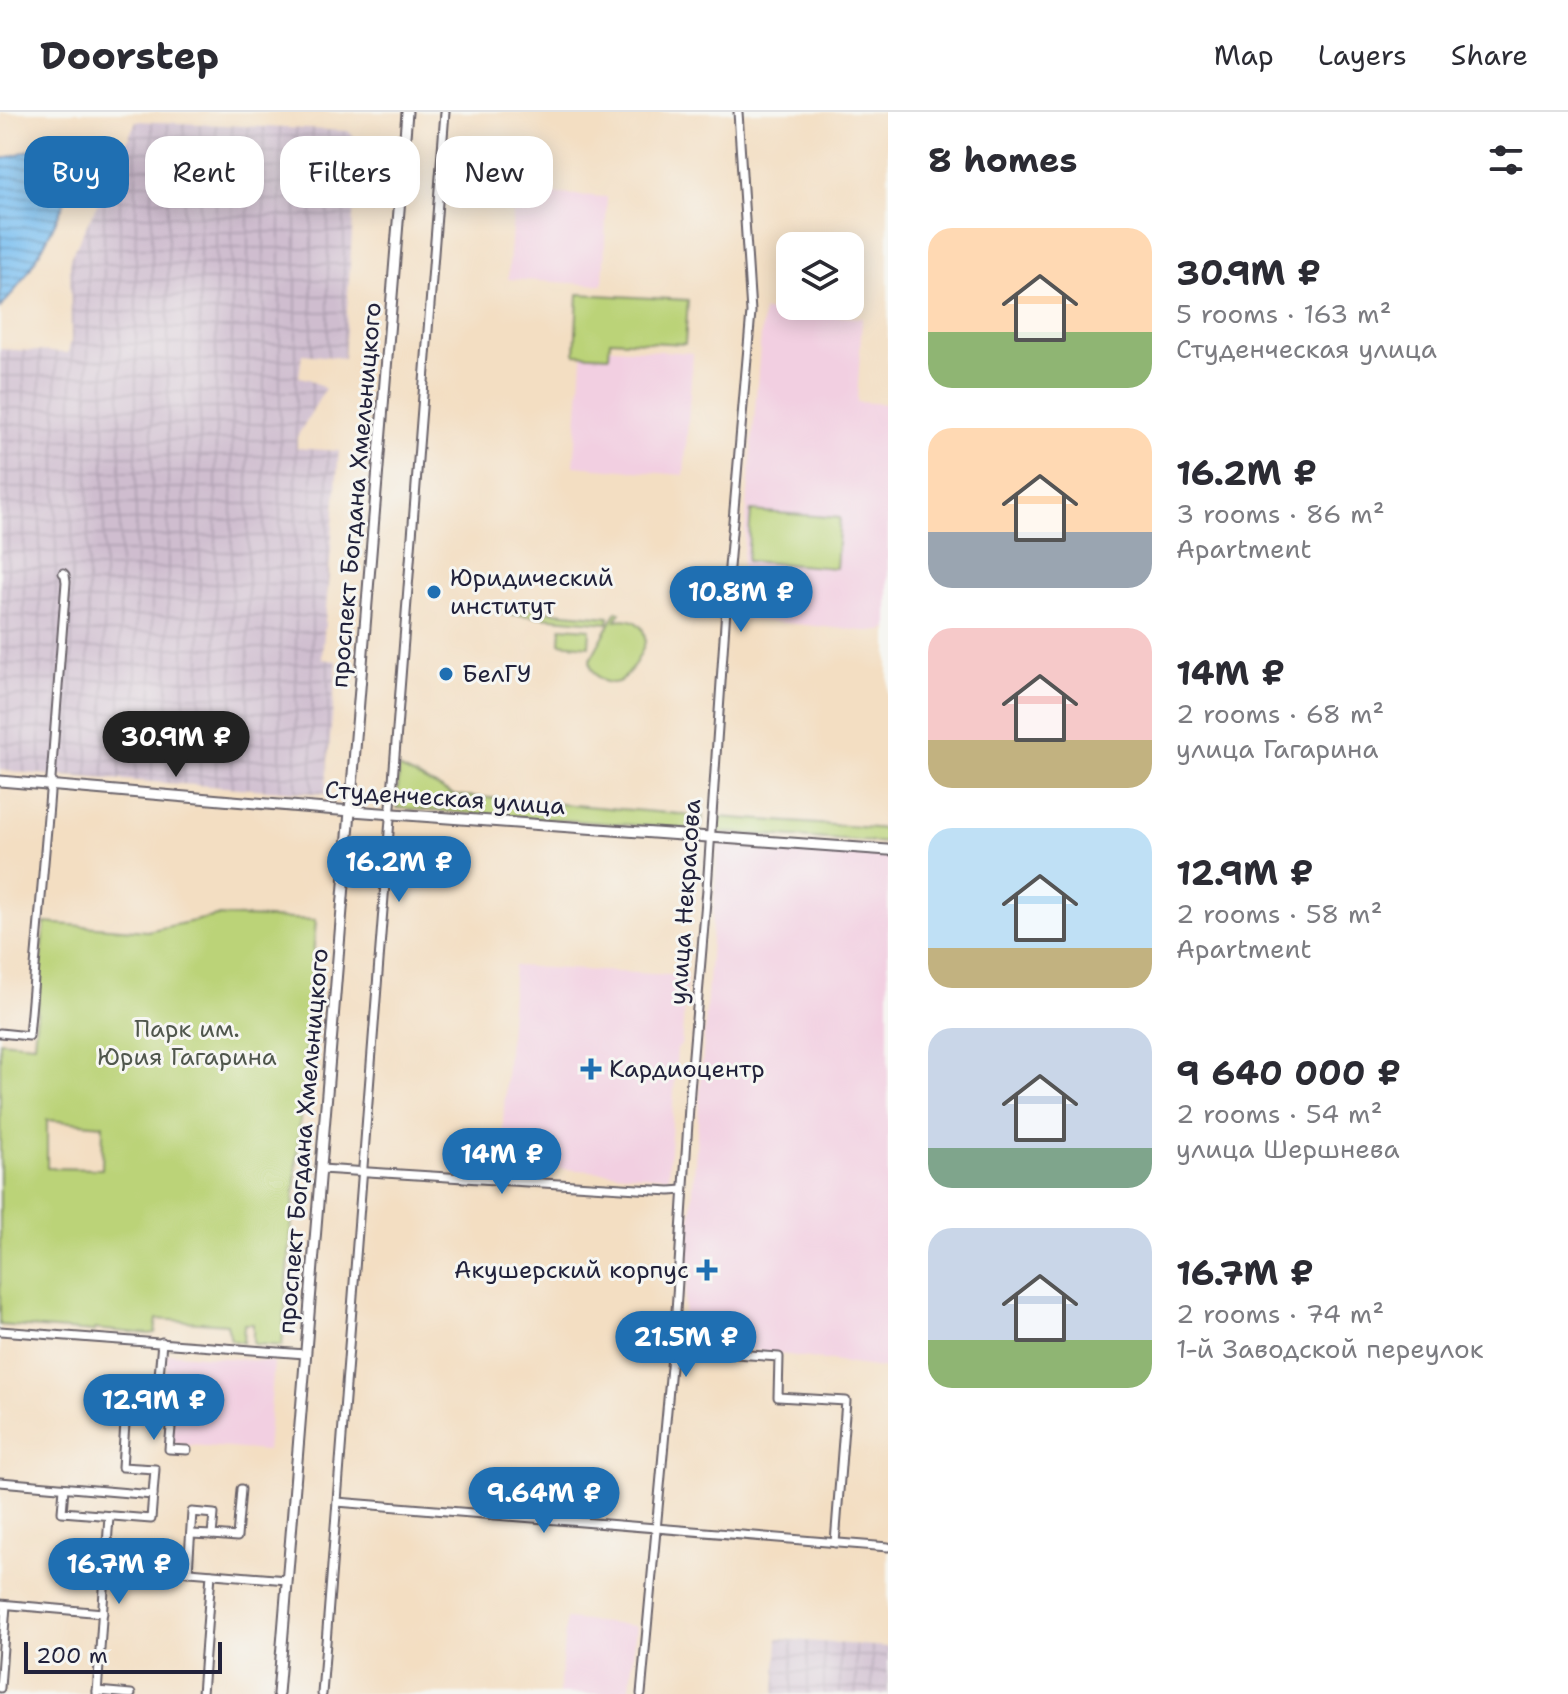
<!DOCTYPE html>
<html lang="en">
<head>
<meta charset="utf-8">
<style>
	body { margin:0; font-family:"Shantell Sans",sans-serif; background:#f7f7f7; color:#2b2b33; height:100vh; display:flex; flex-direction:column; font-size:30px; white-space:nowrap }
	* { box-sizing:border-box; margin:0 }
	p { font-size:26px; color:#7c7c81 }
	.icon { flex:none; width:44px; height:44px; fill:none; stroke:currentColor; stroke-width:2; stroke-linecap:round; stroke-linejoin:round }
	.map { position:relative; flex:1; overflow:hidden }
	.panel { display:flex; flex-direction:column; background:#fff; width:680px }
	.panel>* { flex:none }
	.hud { position:absolute; left:24px; top:24px; width:744px; height:72px; display:flex; gap:16px }
	.buttons { position:absolute; left:776px; top:120px; display:grid; gap:16px }
	.buttons a { display:grid; place-items:center; width:88px; height:88px; border-radius:16px; background:#fff; box-shadow:0 4px 20px #0003; font-size:40px }
	.scale { position:absolute; left:24px; bottom:20px; width:198px; box-sizing:border-box; padding-left:8px; border:4px solid #22223b; border-top:0; font-size:22px; line-height:28px; white-space:nowrap; color:#22223b; -webkit-text-stroke:6px #f6f6f2; paint-order:stroke }
	.price { position:absolute; translate:-50% -68px; padding:0 18px; border-radius:28px; background:#1f6fb2; color:#fff; font-size:26px; line-height:52px; filter:drop-shadow(0 2px 4px #0008) }
	.price::after { content:''; position:absolute; left:50%; top:48px; width:24px; height:18px; margin-left:-12px; background:inherit; clip-path:polygon(0 0,100% 0,50% 100%) }
	.price.on { background:#222; color:#fff }
	ul { padding:0; list-style:none }
	li { display:flex; align-items:center; gap:24px; height:200px; padding:0 40px }
	li span { display:grid; place-items:center; flex:none; width:224px; height:160px; border-radius:24px; color:#555 }
	li>.icon { margin-inline-start:auto }
	span .icon { width:96px; height:96px; fill:#fffc; stroke-width:1 }
	li b { font-size:34px }
	h2 { display:flex; justify-content:space-between; align-items:center; height:96px; padding:0 40px; font-size:34px }
	.chip { padding:0 28px; border-radius:24px; background:#fff; box-shadow:0 4px 20px #0003; font-size:28px; line-height:72px }
	.chip.on { background:#1f6fb2; color:#fff }
	header { display:flex; align-items:center; gap:48px; box-sizing:border-box; height:112px; padding:0 40px; background:#fff; border-bottom:2px solid #e1e1e2 }
	header strong { font-size:38px }
	nav { display:flex; gap:44px; margin-inline-start:auto; font-size:28px }
	main { display:flex; flex:1; min-height:0 }
	.map>svg:first-child { display:block }
	.built { fill:#f2cfe1 }
	.industrial { fill:url(#industrial-grid) }
	.green { fill:#bbd378; stroke:#6e7a5a; stroke-width:2; fill-rule:evenodd }
	.water { fill:url(#water-rules); stroke:#4d7096; stroke-width:2 }
	.lines { fill:none; stroke-linecap:round; stroke-linejoin:round }
	.minor-casing { stroke:#6b646a; stroke-width:11 }
	.major-casing { stroke:#6b646a; stroke-width:13 }
	.minor { stroke:#fff; stroke-width:7 }
	.major { stroke:#fff; stroke-width:9 }
	.poi-dot { fill:#1f6fb2; stroke:#f6f6f2; stroke-width:3 }
	.labels { text-anchor:middle; stroke-width:6; stroke-linejoin:round; paint-order:stroke }
	.street-label { font-size:24px; fill:#22223b; stroke:#f6f6f2 }
	.poi-label { font-size:24px; fill:#22223b; stroke:#f6f6f2; text-anchor:start }
	.park-label { font-size:24px; fill:#50574d; stroke:#f6f6f2 }
</style>
</head>
<body>
<header>
<strong>Doorstep</strong>
<nav><a>Map</a><a>Layers</a><a>Share</a></nav>
</header>
<main>
<div class="map">
<svg width="888" height="1582" viewBox="0 0 888 1582">
	<defs>
		<pattern id="industrial-grid" width="8" height="8" patternUnits="userSpaceOnUse" patternTransform="scale(2)"><rect width="8" height="8" fill="#cfbdcf"/><path d="M0 4h8M4 0v8" fill="none" stroke="#b1a2b3"/></pattern>
		<pattern id="water-rules" width="6" height="5" patternUnits="userSpaceOnUse" patternTransform="scale(2)"><rect width="6" height="5" fill="#78bef0"/><path d="M0 2.5h6" fill="none" stroke="#629ac4"/></pattern>
	</defs>
	<rect width="100%" height="100%" fill="#f6f6f2"/>
	<filter id="ink" filterUnits="userSpaceOnUse"><feTurbulence type="fractalNoise" baseFrequency=".0125" numOctaves="2"/><feDisplacementMap in="SourceGraphic" scale="16" xChannelSelector="R" yChannelSelector="G"/><feConvolveMatrix kernelMatrix="1 2 1 2 8 2 1 2 1" color-interpolation-filters="sRGB"/></filter>
	<filter id="wash" filterUnits="userSpaceOnUse"><feTurbulence type="fractalNoise" baseFrequency=".006" numOctaves="4" result="noise"/><feDisplacementMap in="SourceGraphic" scale="32" xChannelSelector="R" yChannelSelector="G"/><feGaussianBlur stdDeviation="1.8" result="paint"/><feColorMatrix in="noise" values="0 0 0 0 0 0 0 0 0 0 0 0 0 0 0 0 0 1.4 0 .05"/><feComposite in="paint" operator="in"/></filter>
	<g filter="url(#wash)">
		<rect width="100%" height="100%" fill="#f3dec2"/>
		<g class="built">
			<polygon points="515,79 607,85 603,173 508,167"/>
			<polygon points="763,199 862,206 857,290 888,292 888,517 882,519 864,519 738,506"/>
			<polygon points="583,234 693,241 684,363 574,354"/>
			<polygon points="718,733 888,744 888,1257 682,1228"/>
			<polygon points="514,854 687,864 681,933 677,937 668,1065 500,1052"/>
			<polygon points="167,1241 274,1250 267,1339 165,1331 170,1273 165,1272"/>
			<polygon points="566,1507 636,1514 629,1582 559,1582"/>
		</g>
		<g class="industrial">
			<polygon points="136,9 348,19 358,28 344,246 302,242 299,265 309,267 325,277 297,325 297,336 339,339 322,547 337,549 325,682 36,662 0,658 0,237 68,241 71,228 70,146 111,65"/>
			<polygon points="778,1527 888,1535 888,1582 775,1582"/>
		</g>
		<g class="green">
			<polygon points="578,182 688,188 685,232 610,228 609,244 575,242"/>
			<polygon points="751,399 840,406 836,456 747,449"/>
			<polygon points="497,495 609,505 608,511 497,501"/>
			<path d="M617 499 620 501 616 508C632 505 646 512 645 530 642 541 634 555 626 564 612 580 591 566 590 548Z"/>
			<polygon points="561,515 590,517 589,534 560,531"/>
			<polygon points="399,656 454,683 703,704 701,718 397,696"/>
			<polygon points="717,705 888,717 888,731 716,720"/>
			<path d="M217 804 316 808 282 1234 253 1232V1212H244L243 1231 231 1228 227 1212 157 1207 155 1221 149 1222 94 1217V1220L0 1213V929L34 932 45 811 147 819ZM47 1008 103 1013 102 1057 47 1056Z"/>
		</g>
		<path class="water" d="M30 38 51 57 68 82C50 122 31 164 0 196V48Z"/>
	</g>
	<g filter="url(#ink)">
		<g class="lines">
			<defs>
				<g id="minor">
					<polyline points="0,921 29,924 49,693 66,470 65,463 63,461"/>
					<polyline points="321,1057 670,1079 683,1078"/>
					<polyline points="0,1219 305,1242"/>
					<polyline points="673,1238 779,1245 778,1285 846,1289 835,1431"/>
					<polyline points="158,1275 174,1284 169,1337 187,1338"/>
					<polyline points="0,1370 153,1383"/>
					<polyline points="64,1376 62,1400 151,1407 155,1357 122,1355 127,1283 158,1275 162,1230"/>
					<polyline points="337,1390 888,1435"/>
					<polyline points="191,1422 212,1423"/>
					<polyline points="105,1453 287,1468"/>
					<polyline points="188,1460 192,1400 214,1402 212,1423 237,1425 241,1377"/>
					<polyline points="0,1492 103,1501"/>
					<polyline points="0,1576 6,1493"/>
					<polyline points="97,1579 131,1582"/>
					<polyline points="97,1582 109,1404"/>
					<polyline points="202,1582 211,1462"/>
					<polyline points="322,1582 445,0"/>
					<polyline points="641,1582 676,1200 690,979 707,777 728,467 751,200 738,0"/>
				</g>
				<g id="major">
					<polyline points="0,669 325,697 888,738"/>
					<polyline points="278,1582 407,0"/>
				</g>
			</defs>
			<use href="#minor" class="minor-casing"/>
			<use href="#major" class="major-casing"/>
			<use href="#minor" class="minor"/>
			<use href="#major" class="major"/>
		</g>
	</g>
	<g class="poi-dot">
		<circle cx="434" cy="480" r="8"/>
		<circle cx="446" cy="562" r="8"/>
		<path d="M587 945h8v8h8v8h-8v8h-8v-8h-8v-8h8z"/>
		<path d="M703 1146h8v8h8v8h-8v8h-8v-8h-8v-8h8z"/>
	</g>
	<g class="labels">
		<g class="street-label">
			<text transform="translate(356 383) rotate(-85)" y="8">проспект Богдана Хмельницкого</text>
			<text transform="translate(445 686) rotate(4)" y="8">Студенческая улица</text>
			<text transform="translate(685 790) rotate(-86)" y="8">улица Некрасова</text>
			<text transform="translate(303 1029) rotate(-85)" y="8">проспект Богдана Хмельницкого</text>
		</g>
		<g class="poi-label">
			<text x="450" y="474">Юридический<tspan x="450" dy="28">институт</tspan></text>
			<text x="462" y="570">БелГУ</text>
			<text x="609" y="965">Кардиоцентр</text>
			<text x="689" y="1166" text-anchor="end">Акушерский корпус</text>
		</g>
		<g class="park-label">
			<text x="187" y="925">Парк им.<tspan x="187" dy="28">Юрия Гагарина</tspan></text>
		</g>
	</g>
</svg>
<div class="buttons">
<a><svg class="icon" aria-label="layers" viewBox="0 0 24 24"><path d="M12 4l9 5-9 5-9-5zM3 14l9 5 9-5"/></svg></a>
</div>
<div class="scale">200 m</div>
<b class="price" style="left:741px;top:522px">10.8M ₽</b>
<b class="price on" style="left:176px;top:667px">30.9M ₽</b>
<b class="price" style="left:399px;top:792px">16.2M ₽</b>
<b class="price" style="left:502px;top:1084px">14M ₽</b>
<b class="price" style="left:686px;top:1267px">21.5M ₽</b>
<b class="price" style="left:154px;top:1330px">12.9M ₽</b>
<b class="price" style="left:544px;top:1423px">9.64M ₽</b>
<b class="price" style="left:119px;top:1494px">16.7M ₽</b>
<div class="hud">
<a class="chip on">Buy</a>
<a class="chip">Rent</a>
<a class="chip">Filters</a>
<a class="chip">New</a>
</div>
</div>
<section class="panel">
<h2>8 homes<svg class="icon" aria-label="filters" viewBox="0 0 24 24"><path d="M4 7h16M4 17h16"/><circle cx="9" cy="7" r="2"/><circle cx="15" cy="17" r="2"/></svg></h2>
<ul>
<li><span style="background:linear-gradient(#ffd9b3 65%,#8fb573 0)"><svg class="icon" aria-label="home" viewBox="0 0 24 24"><path d="M3 11l9-7 9 7M6 9v11h12V9"/></svg></span><div><b>30.9M ₽</b><p>5 rooms · 163 m²</p><p>Студенческая улица</p></div></li>
<li><span style="background:linear-gradient(#ffd9b3 65%,#9aa5b1 0)"><svg class="icon" aria-label="home" viewBox="0 0 24 24"><path d="M3 11l9-7 9 7M6 9v11h12V9"/></svg></span><div><b>16.2M ₽</b><p>3 rooms · 86 m²</p><p>Apartment</p></div></li>
<li><span style="background:linear-gradient(#f6c9c9 70%,#c2b280 0)"><svg class="icon" aria-label="home" viewBox="0 0 24 24"><path d="M3 11l9-7 9 7M6 9v11h12V9"/></svg></span><div><b>14M ₽</b><p>2 rooms · 68 m²</p><p>улица Гагарина</p></div></li>
<li><span style="background:linear-gradient(#bfe0f5 75%,#c2b280 0)"><svg class="icon" aria-label="home" viewBox="0 0 24 24"><path d="M3 11l9-7 9 7M6 9v11h12V9"/></svg></span><div><b>12.9M ₽</b><p>2 rooms · 58 m²</p><p>Apartment</p></div></li>
<li><span style="background:linear-gradient(#c9d6e8 75%,#7fa58c 0)"><svg class="icon" aria-label="home" viewBox="0 0 24 24"><path d="M3 11l9-7 9 7M6 9v11h12V9"/></svg></span><div><b>9 640 000 ₽</b><p>2 rooms · 54 m²</p><p>улица Шершнева</p></div></li>
<li><span style="background:linear-gradient(#c9d6e8 70%,#8fb573 0)"><svg class="icon" aria-label="home" viewBox="0 0 24 24"><path d="M3 11l9-7 9 7M6 9v11h12V9"/></svg></span><div><b>16.7M ₽</b><p>2 rooms · 74 m²</p><p>1-й Заводской переулок</p></div></li>
</ul>
</section>
</main>
</body>
</html>
